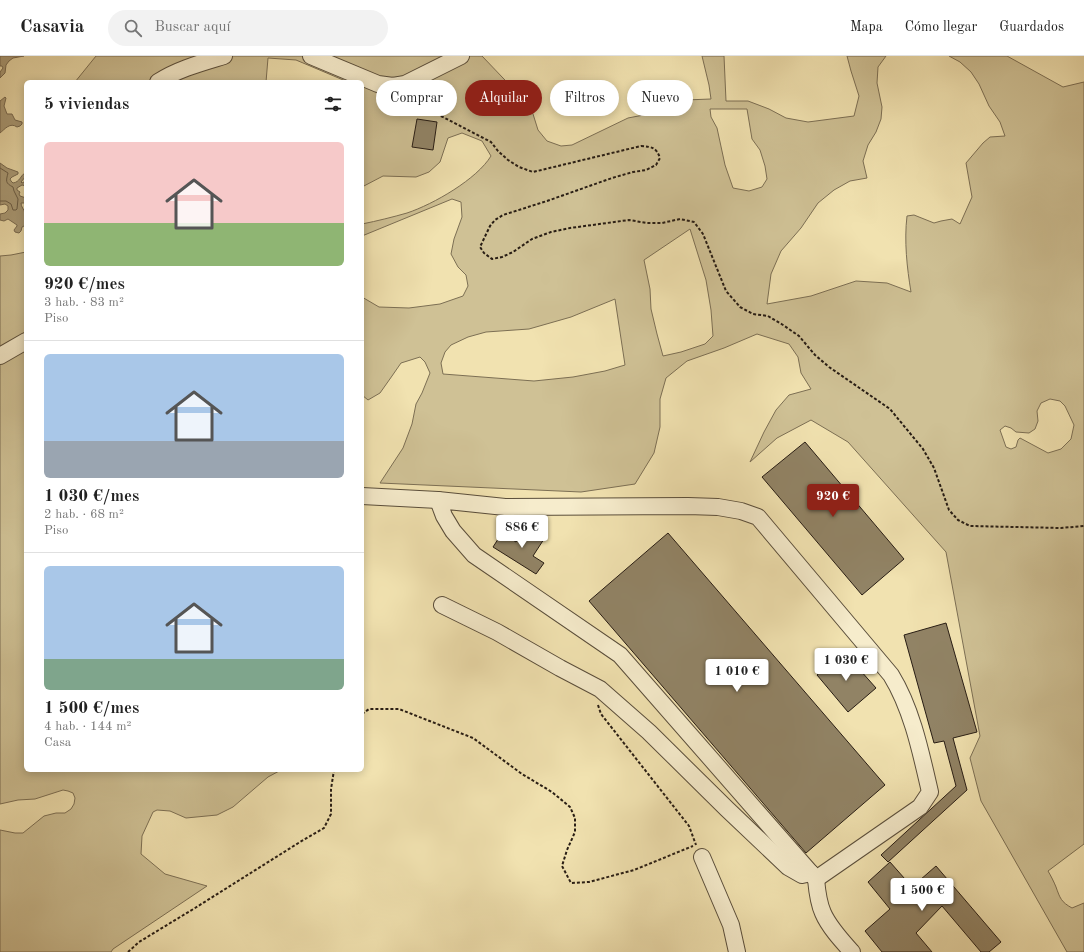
<!DOCTYPE html>
<html lang="es">
<head>
<meta charset="utf-8">
<style>
	body { margin:0; font-family:"Old Standard TT",serif; background:#f2f2f2; color:#222; height:100vh; display:flex; flex-direction:column; font-size:15px; white-space:nowrap }
	* { box-sizing:border-box; margin:0 }
	p { font-size:13px; color:#767676 }
	.icon { flex:none; width:22px; height:22px; fill:none; stroke:currentColor; stroke-width:2; stroke-linecap:round; stroke-linejoin:round }
	.map { position:relative; flex:1; overflow:hidden }
	.sheet { position:absolute; left:24px; top:24px; width:340px; height:692px; display:flex; flex-direction:column; background:#fff; border-radius:6px; box-shadow:0 2px 10px #0003 }
	.sheet>* { flex:none }
	.top-card { position:absolute; left:376px; top:24px; width:380px; height:36px; display:flex; gap:8px }
	.price { position:absolute; translate:-50% -34px; padding:0 9px; border-radius:4px; background:#fff; color:#222; font-size:13px; line-height:26px; filter:drop-shadow(0 1px 2px #0008) }
	.price::after { content:''; position:absolute; left:50%; top:24px; width:12px; height:9px; margin-left:-6px; background:inherit; clip-path:polygon(0 0,100% 0,50% 100%) }
	.price.selected { background:#8f2418; color:#fff }
	ul { padding:0; list-style:none }
	li { display:grid; align-content:center; gap:8px; height:212px; padding:0 20px }
	li+li { border-top:1px solid #e0e0e0 }
	li span { display:grid; place-items:center; height:124px; border-radius:6px; color:#555 }
	li>.icon { margin-inline-start:auto }
	span .icon { width:72px; height:72px; fill:#fffc; stroke-width:1 }
	li b { font-size:17px }
	h2 { display:flex; justify-content:space-between; align-items:center; height:48px; padding:0 20px; font-size:17px }
	.chip { padding:0 14px; border-radius:18px; background:#fff; box-shadow:0 2px 10px #0003; font-size:14px; line-height:36px }
	.chip.selected { background:#8f2418; color:#fff }
	header { display:flex; align-items:center; gap:24px; box-sizing:border-box; height:56px; padding:0 20px; background:#fff; border-bottom:1px solid #e0e0e0 }
	header strong { font-size:19px }
	nav { display:flex; gap:22px; margin-inline-start:auto; font-size:14px }
	.search { width:280px; height:36px; background:#f2f2f2; display:flex; align-items:center; gap:10px; box-sizing:border-box; padding:0 14px; border-radius:22px; color:#767676; font-size:15px }
	.map>svg:first-child { display:block }
	.green { fill:#cfc195; stroke:#7c6f54; fill-rule:evenodd }
	.water { fill:#ad9f7b; stroke:#786b52 }
	.lines { fill:none; stroke-linecap:round; stroke-linejoin:round }
	.shore { stroke:#6a5e48; stroke-width:1 }
	.building { fill:#918365; stroke:#281d14 }
	.minor-casing { stroke:#5a4e3b; stroke-width:18 }
	.path { stroke:#281d14; stroke-width:2; stroke-dasharray:3 2; stroke-linecap:butt }
	.minor { stroke:#f6eccc; stroke-width:16 }
</style>
</head>
<body>
<header>
<strong>Casavia</strong>
<div class="search"><svg class="icon" aria-label="search" viewBox="0 0 24 24"><circle cx="10" cy="10" r="6"/><path d="M15 15l6 6"/></svg>Buscar aquí</div>
<nav><a>Mapa</a><a>Cómo llegar</a><a>Guardados</a></nav>
</header>
<div class="map">
<svg width="1084" height="896" viewBox="0 0 1084 896">
	<rect width="100%" height="100%" fill="#f1e2b0"/>
	<filter id="stains"><feTurbulence type="fractalNoise" baseFrequency=".005" numOctaves="4"/><feColorMatrix values="0 0 0 0 .2 0 0 0 0 .09 0 0 0 0 .02 0 0 0 .5 -.17"/></filter>
	<radialGradient id="worn" r=".72"><stop offset=".6" stop-color="#630" stop-opacity="0"/><stop offset="1" stop-color="#630" stop-opacity=".3"/></radialGradient>
	<g class="green">
		<path d="M96 0H482L524 44 533 58 538 74 547 85 561 90 572 89 628 62 654 57 679 54 685 44 711 43 709 29 702 0H724L726 45H748L769 53 786 62 808 66 854 60 859 40 851 15 847 0H886L878 11 877 27 882 51 881 63 876 76 868 89 863 105 867 122 850 125 834 134 818 147 801 172 781 195 771 218 767 248 811 240 856 225 887 227 911 236C907 212 904 185 907 160L914 159 934 167 941 165 952 163 960 168 972 141 966 107 983 87 990 81 1005 80 1000 66 989 50 979 28 971 16 960 6 949 0H1007L1063 31 1084 26V788L1048 815C1051 820 1054 826 1056 831 1060 842 1061 846 1072 852L1084 847V896H1067L981 745 970 702 980 680 946 496 848 386 811 364 777 382 750 406 764 376 776 354 789 339 811 333 801 317 798 301 789 288 757 278 724 292 687 305 666 322 660 343V371L654 397 635 428 581 436 380 427 403 392 412 368 416 348 422 337 430 317 425 306 420 301 401 307 392 320 380 337 368 344 362 339V241L379 251 409 252 440 248 463 240 468 230 466 219 458 211 451 198 454 183 462 161 461 146 452 143 362 180V168C377 165 393 161 407 157 434 148 477 123 491 100L482 85 462 77 448 82 440 106 429 116 416 121 383 120 362 131V26H348L296 4 268 2 266 26H75ZM710 53H747L752 83 760 94 765 110 767 123 762 131 749 135 733 132 725 109 717 72 711 61ZM690 173 706 224 711 254 713 280 705 288 681 296 663 300 657 278 651 253 650 233 644 204ZM615 243 625 309 605 315 573 321 534 325 443 318 441 307 445 296 451 289 468 281 486 276 529 273 571 261ZM1050 343 1060 345 1065 350 1074 369 1071 383 1061 393 1048 397 1020 382 1018 384 1016 391 1011 393 1006 391 1000 374 1005 370 1011 372 1016 376 1029 377 1035 373 1038 365 1037 355 1041 347Z"/>
		<polygon points="26,196 26,714 281,714 268,721 233,751 217,759 186,762 170,755 157,754 153,756 142,780 141,798 165,818 207,830 113,893 111,896 0,896 0,774 15,777 23,777 44,760 56,757 65,757 71,753 74,748 75,742 73,737 68,735 63,734 35,743 18,744 0,748 0,200 11,199"/>
	</g>
	<g class="water">
		<polygon points="0,0 24,0 13,2 9,5 6,9 5,17 0,22 0,16 3,12 2,10 0,10"/>
		<path d="M5 41 6 42 4 50 7 58H12L15 64 22 66V68L20 70 17 71C10 66 5 73 0 77V45Z"/>
		<path d="M0 107 7 112 18 116V118L12 121 10 123 11 125 13 127C20 126 20 120 25 117L26 118V120L21 126 22 127 26 125V130L22 129 17 132V134L20 136 19 138 20 140 26 142V147H21C21 151 24 153 25 157H26V169L22 171 21 175 19 177 15 176 14 174 17 170V169L8 163 4 165 0 164V158L5 157 8 154V150L5 148 0 149Z"/>
	</g>
	<g class="lines">
		<path class="shore" d="M0 112 8 117C6 125 5 127 13 131L14 135 18 143 17 153 16 154H13L11 148 6 145H0"/>
	</g>
	<g class="building">
		<polygon points="417,63 437,66 433,94 412,91"/>
		<polygon points="805,386 904,503 862,539 762,421"/>
		<polygon points="525,471 544,483 533,500 544,507 536,518 493,491 502,477 516,486"/>
		<polygon points="668,477 885,729 806,797 589,545"/>
		<polygon points="946,567 977,676 953,682 967,734 888,806 881,799 956,730 944,685 934,687 904,579"/>
		<polygon points="844,596 876,632 848,656 817,619"/>
		<polygon points="890,806 912,831 936,810 1001,886 989,896 981,896 942,850 916,877 932,896 882,896 865,875 890,853 868,826"/>
	</g>
	<g class="lines">
		<defs>
			<g id="minor">
				<polyline points="311,0 378,28 393,30 405,28 461,0"/>
				<path d="M158 26C178 13 201 7 224 0"/>
				<polyline points="0,300 26,285"/>
				<polyline points="362,440 438,444"/>
				<path d="M438 444 505 451 688 450 718 451 741 455 758 461 891 619C912 653 921 697 930 736L920 751 816 823 620 599 474 499 453 475 444 460Z"/>
				<polyline points="442,549 497,576 560,612 600,633 649,676 727,753 788,811 802,819 811,817"/>
				<polyline points="702,801 731,869 737,896"/>
				<path d="M816 823C817 834 818 846 823 857 829 871 842 885 852 896"/>
			</g>
		</defs>
		<use href="#minor" class="minor-casing"/>
		<g class="path">
			<path d="M414 38 420 45 441 60 491 86 498 95 508 104 519 111 533 116 641 90C652 91 656 91 660 102L656 109 646 114 633 116 612 122 547 145 503 159 495 164 490 170 480 191 484 197 492 203 502 201 513 196 532 183 551 176 570 172 629 164 647 167H662L680 163 694 166 703 178 726 235 740 251 753 258 768 260 783 269 799 280 815 299 829 311 890 353 923 393 934 412 949 454 958 464 970 470 1061 472 1084 470"/>
			<polyline points="598,649 601,658 689,770 696,789"/>
			<polyline points="362,658 369,653 399,653 473,682 522,718 552,736 570,751 575,762 575,776 567,794 562,810 571,827 589,826 634,814 693,790"/>
			<polyline points="128,896 139,886 195,852 300,786 324,772 331,758 331,733 334,714"/>
		</g>
		<use href="#minor" class="minor"/>
	</g>
	<rect width="100%" height="100%" filter="url(#stains)"/>
	<rect width="100%" height="100%" fill="url(#worn)"/>
</svg>
<b class="price selected" style="left:833px;top:462px">920 €</b>
<b class="price" style="left:522px;top:493px">886 €</b>
<b class="price" style="left:846px;top:626px">1 030 €</b>
<b class="price" style="left:737px;top:637px">1 010 €</b>
<b class="price" style="left:922px;top:856px">1 500 €</b>
<div class="top-card">
<a class="chip">Comprar</a>
<a class="chip selected">Alquilar</a>
<a class="chip">Filtros</a>
<a class="chip">Nuevo</a>
</div>
<section class="sheet">
<h2>5 viviendas<svg class="icon" aria-label="filters" viewBox="0 0 24 24"><path d="M4 7h16M4 17h16"/><circle cx="9" cy="7" r="2"/><circle cx="15" cy="17" r="2"/></svg></h2>
<ul>
<li><span style="background:linear-gradient(#f6c9c9 65%,#8fb573 0)"><svg class="icon" aria-label="home" viewBox="0 0 24 24"><path d="M3 11l9-7 9 7M6 9v11h12V9"/></svg></span><div><b>920 €/mes</b><p>3 hab. · 83 m²</p><p>Piso</p></div></li>
<li><span style="background:linear-gradient(#a9c7e8 70%,#9aa5b1 0)"><svg class="icon" aria-label="home" viewBox="0 0 24 24"><path d="M3 11l9-7 9 7M6 9v11h12V9"/></svg></span><div><b>1 030 €/mes</b><p>2 hab. · 68 m²</p><p>Piso</p></div></li>
<li><span style="background:linear-gradient(#a9c7e8 75%,#7fa58c 0)"><svg class="icon" aria-label="home" viewBox="0 0 24 24"><path d="M3 11l9-7 9 7M6 9v11h12V9"/></svg></span><div><b>1 500 €/mes</b><p>4 hab. · 144 m²</p><p>Casa</p></div></li>
</ul>
</section>
</div>
</body>
</html>
